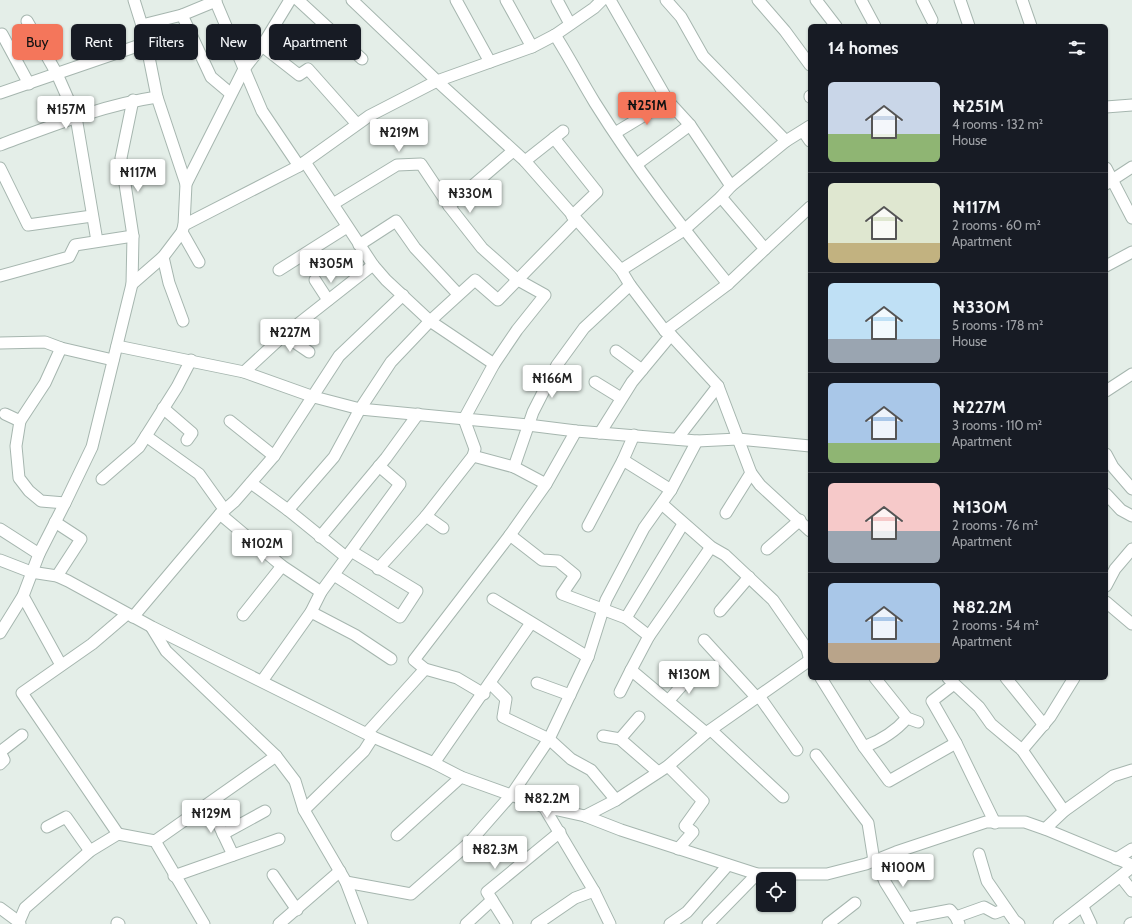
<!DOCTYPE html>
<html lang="en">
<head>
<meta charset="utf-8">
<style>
	body { margin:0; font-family:Cabin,sans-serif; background:#20242c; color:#f1f3f6; height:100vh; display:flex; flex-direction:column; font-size:15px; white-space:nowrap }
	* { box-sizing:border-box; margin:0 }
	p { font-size:13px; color:#9ea1a6 }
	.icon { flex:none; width:22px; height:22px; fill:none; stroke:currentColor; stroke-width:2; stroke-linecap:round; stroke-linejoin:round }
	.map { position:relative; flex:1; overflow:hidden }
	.sheet { position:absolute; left:808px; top:24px; width:300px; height:656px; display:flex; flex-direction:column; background:#171b24; border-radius:6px; box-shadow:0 1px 3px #0004 }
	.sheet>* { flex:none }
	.hud { position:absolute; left:12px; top:24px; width:380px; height:36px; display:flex; gap:8px }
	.controls { position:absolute; left:756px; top:872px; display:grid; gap:8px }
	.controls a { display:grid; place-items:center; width:40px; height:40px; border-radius:6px; background:#171b24; box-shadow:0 1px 3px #0004; font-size:20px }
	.price { position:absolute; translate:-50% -34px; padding:0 9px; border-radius:4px; background:#fff; color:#222; font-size:13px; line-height:26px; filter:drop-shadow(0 1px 2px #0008) }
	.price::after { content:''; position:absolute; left:50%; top:24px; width:12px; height:9px; margin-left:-6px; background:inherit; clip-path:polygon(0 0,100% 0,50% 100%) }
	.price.current { background:#f4765b; color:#111 }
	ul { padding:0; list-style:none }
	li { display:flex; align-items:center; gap:12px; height:100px; padding:0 20px }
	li+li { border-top:1px solid #363941 }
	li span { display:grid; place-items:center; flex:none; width:112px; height:80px; border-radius:6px; color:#555 }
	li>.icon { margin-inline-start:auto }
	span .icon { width:48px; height:48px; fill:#fffc; stroke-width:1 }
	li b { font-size:17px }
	h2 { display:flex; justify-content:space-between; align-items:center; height:48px; padding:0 20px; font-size:17px }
	.pill { padding:0 14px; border-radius:6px; background:#171b24; box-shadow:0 1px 3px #0004; font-size:14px; line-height:36px }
	.pill.current { background:#f4765b; color:#111 }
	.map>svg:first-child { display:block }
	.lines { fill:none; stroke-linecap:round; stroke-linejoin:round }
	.minor-casing { stroke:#a6b6af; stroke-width:13 }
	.minor { stroke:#fff; stroke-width:11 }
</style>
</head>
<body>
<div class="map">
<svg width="1132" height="924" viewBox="0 0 1132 924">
	<rect width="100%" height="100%" fill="#e4eee8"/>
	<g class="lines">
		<defs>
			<g id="minor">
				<polyline points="134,0 144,32 157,97 186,184"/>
				<polyline points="215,0 262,111 299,166"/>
				<polyline points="298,0 362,59"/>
				<polyline points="352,0 437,81 525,161 621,270 630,285 665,331"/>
				<polyline points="456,0 490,62"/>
				<polyline points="506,0 532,47"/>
				<polyline points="557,0 570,24"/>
				<polyline points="610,0 668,101 690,125 731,186 721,197 765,249 728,284 665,331 671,335 718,386 751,473 760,485 810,531"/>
				<polyline points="666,0 681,17 703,56 786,141 810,126"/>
				<polyline points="758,0 785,31 810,65"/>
				<polyline points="816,0 836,26"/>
				<polyline points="861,0 875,26"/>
				<polyline points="922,0 932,20"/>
				<polyline points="960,0 969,26"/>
				<polyline points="1022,0 1031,26"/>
				<polyline points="216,1 182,15 211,77 230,93"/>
				<polyline points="27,21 57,74 76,117 97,241"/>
				<polyline points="142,25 182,15"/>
				<polyline points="2,34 29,84"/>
				<path d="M555 35C569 57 581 80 595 103 635 167 681 226 728 284"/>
				<polyline points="262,46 299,75 308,69 356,123"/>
				<polyline points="0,93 146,43"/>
				<polyline points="810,96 810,97"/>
				<polyline points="1106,107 1132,105"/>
				<polyline points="803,131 810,141"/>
				<polyline points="615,133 668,101"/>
				<polyline points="554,138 597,192 572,216"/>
				<path d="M0 145C51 126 103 105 157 97"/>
				<polyline points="513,151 449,206 482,248 518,280 545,295 517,330 494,364 464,419 475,449 473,456 514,467 546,484"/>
				<polyline points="525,161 563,131"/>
				<polyline points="305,162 373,265 386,280 430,321 494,364"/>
				<polyline points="637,164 690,125"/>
				<polyline points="0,168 28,225 92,216"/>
				<polyline points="1106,168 1132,218"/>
				<polyline points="1106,184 1132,167"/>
				<polyline points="731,186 786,141"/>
				<polyline points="333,204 397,165 421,164 449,206"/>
				<polyline points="184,225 299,166 369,116 437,81 532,47 555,35 594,8 602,0"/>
				<polyline points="182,232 199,262"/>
				<polyline points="359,245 396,221 415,248 458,294"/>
				<polyline points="765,249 810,207"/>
				<polyline points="163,257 169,283 183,321"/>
				<polyline points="1106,266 1132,252"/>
				<polyline points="279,270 347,227"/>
				<polyline points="621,270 684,230 721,197"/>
				<polyline points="0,276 69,257 75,245 133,236"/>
				<polyline points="315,280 328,300"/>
				<polyline points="132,284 163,257 182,232 184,225 186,184 244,69 262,46 290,0"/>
				<polyline points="284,335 309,352"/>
				<polyline points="0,343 45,342 61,348 113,360"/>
				<polyline points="117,346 244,372 314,397 360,409 528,425 576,431 697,441 738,439 810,446"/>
				<polyline points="616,351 642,370"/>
				<polyline points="244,372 284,335 373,265"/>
				<polyline points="595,382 621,398"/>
				<polyline points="1106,391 1132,374"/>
				<polyline points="163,408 192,433 187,440"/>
				<polyline points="5,414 20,421 45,383 61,348"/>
				<polyline points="20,421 16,446 19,478 29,491 41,501 65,503"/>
				<polyline points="230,421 274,456"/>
				<polyline points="600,433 632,382 671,335"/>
				<polyline points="634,435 623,460 671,490"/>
				<polyline points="146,436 199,474 224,509"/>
				<polyline points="677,439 718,386"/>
				<polyline points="1106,454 1113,467 1132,489"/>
				<polyline points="514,467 533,412 557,365 584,328 630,285"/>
				<polyline points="102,479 139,447 177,387 191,360"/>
				<polyline points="251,483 288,510 346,557"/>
				<polyline points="1106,494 1121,510 1132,516"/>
				<polyline points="662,504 711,547 725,555 773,600 807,649 810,661"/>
				<polyline points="288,510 334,457 360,409 391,362 430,321 475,280 498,300 576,220"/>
				<polyline points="726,513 751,473"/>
				<polyline points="220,514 282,566 321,592"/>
				<polyline points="55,522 81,539 57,576"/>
				<polyline points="588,526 623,460"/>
				<polyline points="443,528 426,516 473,456"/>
				<polyline points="0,529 39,554"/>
				<polyline points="510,535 542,560 558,561 575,575 562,594 626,618"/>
				<polyline points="320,537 386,458 418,414"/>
				<polyline points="767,549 800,520"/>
				<polyline points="0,560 31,572 57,576 68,581 152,627 373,737 434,763 461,777 544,807 585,816 621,830 757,874 827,874 866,864 896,852 986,822 1025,822 1045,829 1132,865"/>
				<polyline points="378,569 426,516"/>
				<polyline points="334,575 400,617 417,591 351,551"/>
				<polyline points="1106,586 1115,569 1132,549"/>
				<polyline points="23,596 61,665"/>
				<polyline points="493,599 588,657"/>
				<polyline points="1106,602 1132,624"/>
				<polyline points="720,611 749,577"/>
				<polyline points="311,612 355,635 391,659"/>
				<polyline points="243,615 282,566"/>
				<polyline points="133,617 220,514 235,501 274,456 339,356 403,295"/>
				<polyline points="152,628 166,651 276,756 295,781 304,810 346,882 362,924"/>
				<polyline points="0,633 23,596 39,554 65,503 92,447 132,284 133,236 121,158 133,100"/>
				<polyline points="649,636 626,618 683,524"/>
				<polyline points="704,640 757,698"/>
				<polyline points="821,678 864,747 889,781 956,743"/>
				<polyline points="875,678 907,718 918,722"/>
				<polyline points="948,678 979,707 991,724 1022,750 1064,811"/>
				<polyline points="1006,678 1044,725"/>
				<polyline points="262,681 311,612 321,592 400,484 379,466"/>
				<polyline points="490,683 506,699 503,717 549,739 571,759 591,770 616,800"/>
				<polyline points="537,683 570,695"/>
				<polyline points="954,684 932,701 956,743 995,823"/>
				<polyline points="620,692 631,670"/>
				<polyline points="484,694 457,678 425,669 414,660 510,535 546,484 576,431"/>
				<polyline points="759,696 797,750"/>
				<polyline points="669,700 691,675"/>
				<polyline points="711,730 783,797"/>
				<polyline points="367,733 425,669"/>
				<polyline points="706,733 631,670 649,636 711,547"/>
				<polyline points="603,736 620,739 658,772"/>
				<polyline points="620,739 639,717"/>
				<path d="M864 747C882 740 895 732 907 718"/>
				<polyline points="1022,750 1050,717 1074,678"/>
				<polyline points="0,752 22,735"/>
				<polyline points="0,752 4,760 0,764"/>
				<polyline points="816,755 868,823 874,861"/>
				<polyline points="434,763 531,623"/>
				<polyline points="668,766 703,801 685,826 693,832 678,849"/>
				<polyline points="209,804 233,855"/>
				<polyline points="544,807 594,891 610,924"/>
				<polyline points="304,810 364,751 373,737"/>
				<polyline points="585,816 616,800 668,766 706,733 810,660"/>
				<polyline points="47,827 66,817 90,851"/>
				<polyline points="1045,829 1064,811 1113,776 1132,770"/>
				<polyline points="118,834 22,693 92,644 127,614"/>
				<polyline points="223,834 265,811"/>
				<polyline points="397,835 461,777"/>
				<polyline points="155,841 276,756"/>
				<polyline points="979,854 987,881 1014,920 1019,924"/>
				<polyline points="1116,859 1132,849"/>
				<polyline points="876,860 885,882 911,924"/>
				<polyline points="273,875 297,910"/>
				<polyline points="174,876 279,839"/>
				<polyline points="1121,877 1132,891"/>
				<polyline points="346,882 411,894 468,844 512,794 549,739 588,657 606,600 644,528 671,490 697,441"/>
				<polyline points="1083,907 1091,924"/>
				<polyline points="0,908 19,922"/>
				<polyline points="956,917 984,907 995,913 1006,909"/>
				<polyline points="908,918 950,910 956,917 959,924"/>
				<polyline points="117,923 119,924"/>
				<polyline points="20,924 19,922 25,908 90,851 118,834 155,841 204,924"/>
				<polyline points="279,924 340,871"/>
				<polyline points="466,924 492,900"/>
				<polyline points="507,924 487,892 560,832"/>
				<polyline points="537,924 575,898 594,891"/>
				<polyline points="670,924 687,912 728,865"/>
				<polyline points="708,924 757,874"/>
				<polyline points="828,924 855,903"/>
				<polyline points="1059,924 1132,867"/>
				<polyline points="1130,924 1132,923"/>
			</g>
		</defs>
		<use href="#minor" class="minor-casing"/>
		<use href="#minor" class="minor"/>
	</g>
</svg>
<div class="controls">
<a><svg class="icon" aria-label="locate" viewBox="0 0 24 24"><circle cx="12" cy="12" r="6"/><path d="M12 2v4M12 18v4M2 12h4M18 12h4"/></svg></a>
</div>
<b class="price current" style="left:647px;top:126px">₦251M</b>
<b class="price" style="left:66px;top:130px">₦157M</b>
<b class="price" style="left:399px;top:153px">₦219M</b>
<b class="price" style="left:138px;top:193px">₦117M</b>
<b class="price" style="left:470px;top:214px">₦330M</b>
<b class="price" style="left:331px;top:284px">₦305M</b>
<b class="price" style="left:290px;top:353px">₦227M</b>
<b class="price" style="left:552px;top:399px">₦166M</b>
<b class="price" style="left:262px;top:564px">₦102M</b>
<b class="price" style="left:689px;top:695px">₦130M</b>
<b class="price" style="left:547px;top:819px">₦82.2M</b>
<b class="price" style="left:211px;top:834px">₦129M</b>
<b class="price" style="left:495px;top:870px">₦82.3M</b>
<b class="price" style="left:903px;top:888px">₦100M</b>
<div class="hud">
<a class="pill current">Buy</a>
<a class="pill">Rent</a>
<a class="pill">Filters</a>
<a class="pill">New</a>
<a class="pill">Apartment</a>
</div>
<section class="sheet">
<h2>14 homes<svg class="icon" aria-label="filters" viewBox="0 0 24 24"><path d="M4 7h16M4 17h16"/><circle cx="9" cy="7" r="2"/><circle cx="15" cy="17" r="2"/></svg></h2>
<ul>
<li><span style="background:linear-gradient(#c9d6e8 65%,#8fb573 0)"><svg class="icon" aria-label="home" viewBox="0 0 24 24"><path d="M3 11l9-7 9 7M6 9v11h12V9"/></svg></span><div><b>₦251M</b><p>4 rooms · 132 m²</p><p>House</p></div></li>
<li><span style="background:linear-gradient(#dfe7d0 75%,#c2b280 0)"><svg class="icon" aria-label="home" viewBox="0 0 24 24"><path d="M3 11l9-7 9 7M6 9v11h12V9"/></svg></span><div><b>₦117M</b><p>2 rooms · 60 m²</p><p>Apartment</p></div></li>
<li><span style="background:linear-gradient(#bfe0f5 70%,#9aa5b1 0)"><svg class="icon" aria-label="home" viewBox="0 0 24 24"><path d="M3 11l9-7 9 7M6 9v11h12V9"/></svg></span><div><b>₦330M</b><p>5 rooms · 178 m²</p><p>House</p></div></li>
<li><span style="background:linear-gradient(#a9c7e8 75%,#8fb573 0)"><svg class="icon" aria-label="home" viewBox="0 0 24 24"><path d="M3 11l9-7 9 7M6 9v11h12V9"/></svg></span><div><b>₦227M</b><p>3 rooms · 110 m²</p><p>Apartment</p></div></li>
<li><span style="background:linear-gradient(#f6c9c9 60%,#9aa5b1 0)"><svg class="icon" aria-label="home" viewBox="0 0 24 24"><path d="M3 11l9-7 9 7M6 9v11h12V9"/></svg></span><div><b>₦130M</b><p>2 rooms · 76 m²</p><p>Apartment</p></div></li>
<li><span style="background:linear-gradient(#a9c7e8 75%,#b9a48a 0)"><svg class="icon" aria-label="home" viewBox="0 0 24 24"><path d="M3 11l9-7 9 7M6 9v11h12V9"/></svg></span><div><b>₦82.2M</b><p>2 rooms · 54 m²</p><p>Apartment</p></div></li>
</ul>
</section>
</div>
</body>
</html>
